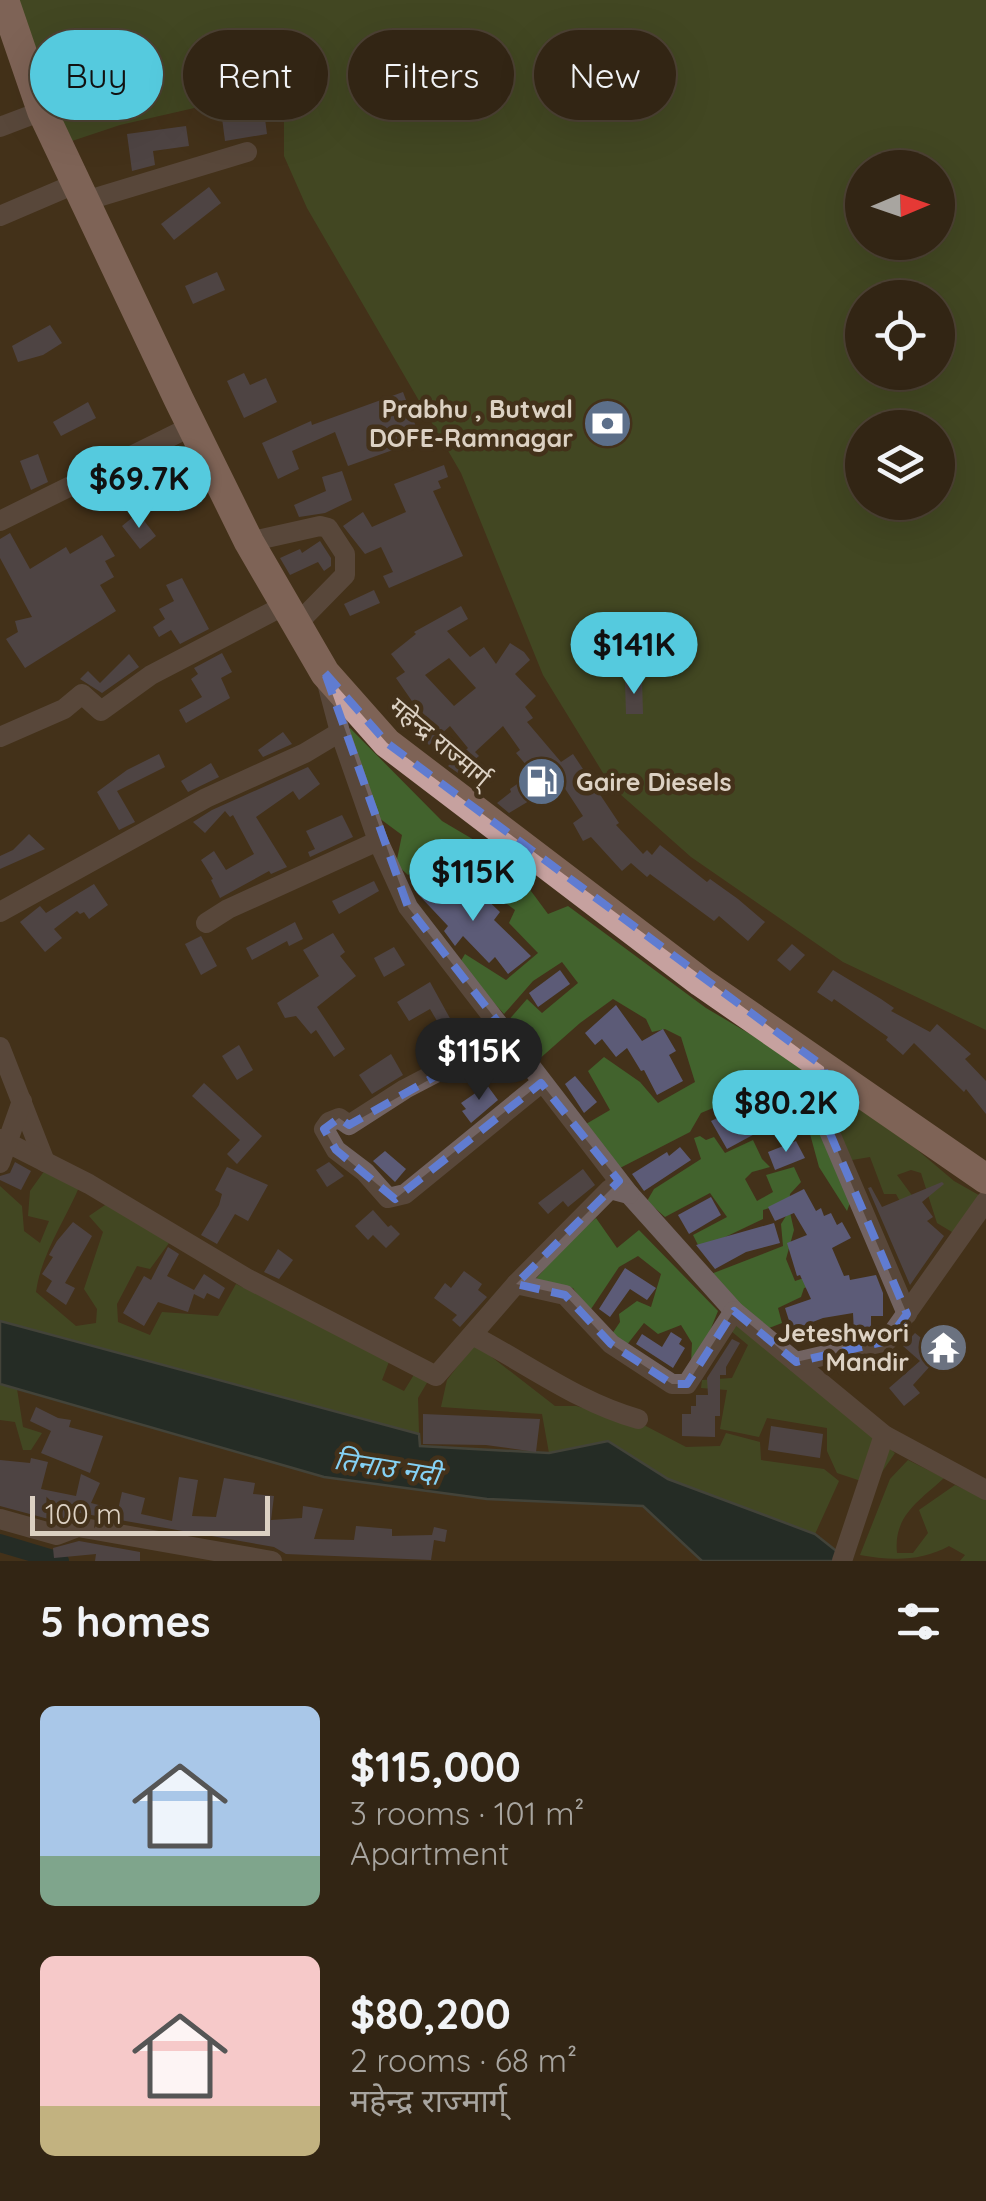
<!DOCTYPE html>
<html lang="en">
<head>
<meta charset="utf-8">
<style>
	body { margin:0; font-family:Quicksand,"Noto Sans Devanagari",sans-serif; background:#3d3122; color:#f1f3f6; height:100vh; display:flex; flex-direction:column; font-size:38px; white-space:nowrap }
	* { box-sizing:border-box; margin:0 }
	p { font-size:32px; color:#a8a5a0 }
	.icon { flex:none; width:55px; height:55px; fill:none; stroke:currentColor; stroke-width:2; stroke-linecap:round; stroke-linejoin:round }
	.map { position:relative; height:1561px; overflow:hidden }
	.details { display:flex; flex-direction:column; background:#322514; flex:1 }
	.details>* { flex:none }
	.hud { position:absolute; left:30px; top:30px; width:928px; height:90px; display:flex; gap:20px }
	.needle { width:65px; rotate:88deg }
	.tools { position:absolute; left:845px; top:150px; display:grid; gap:20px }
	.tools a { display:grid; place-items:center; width:110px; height:110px; border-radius:50%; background:#322514; box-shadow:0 10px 40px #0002,0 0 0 2px #4d4234; font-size:50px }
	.scale { position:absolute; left:30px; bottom:25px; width:240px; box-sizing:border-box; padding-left:10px; border:5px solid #dcd1c3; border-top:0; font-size:28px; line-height:35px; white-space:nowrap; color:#dcd1c3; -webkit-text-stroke:8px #43311a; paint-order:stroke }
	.price { position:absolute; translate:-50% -85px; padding:0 22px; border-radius:35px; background:#55cade; color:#111; font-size:32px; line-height:65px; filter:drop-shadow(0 2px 5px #0008) }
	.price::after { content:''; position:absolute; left:50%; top:60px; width:30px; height:22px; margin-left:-15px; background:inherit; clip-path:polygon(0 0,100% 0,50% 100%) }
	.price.current { background:#222; color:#fff }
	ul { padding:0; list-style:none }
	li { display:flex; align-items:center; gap:30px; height:250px; padding:0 40px }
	li span { display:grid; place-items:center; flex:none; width:280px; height:200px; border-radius:15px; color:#555 }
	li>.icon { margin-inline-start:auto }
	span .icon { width:120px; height:120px; fill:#fffc; stroke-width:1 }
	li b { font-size:42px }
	h2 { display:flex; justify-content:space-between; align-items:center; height:120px; padding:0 40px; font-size:42px }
	.tag { padding:0 35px; border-radius:45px; background:#322514; box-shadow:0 10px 40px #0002,0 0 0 2px #4d4234; font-size:35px; line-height:90px }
	.tag.current { background:#55cade; color:#111 }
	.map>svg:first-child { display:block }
	.green { fill:#42632d; fill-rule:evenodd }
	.water { fill:#012634; stroke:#43595f; stroke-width:2.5 }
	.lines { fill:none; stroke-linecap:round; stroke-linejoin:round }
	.canal { stroke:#012634; stroke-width:18 }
	.building { fill:#5c5b77; fill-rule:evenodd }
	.minor { stroke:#726362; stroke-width:20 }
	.highway { stroke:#c6a19f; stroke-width:30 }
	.marked { fill:none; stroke:#607cd1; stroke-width:8; stroke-dasharray:20 12; stroke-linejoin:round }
	.labels { text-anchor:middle; stroke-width:9; stroke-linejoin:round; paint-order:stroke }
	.poi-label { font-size:25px; font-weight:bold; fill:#dcd1c3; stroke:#43311a; text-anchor:end }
	.street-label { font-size:25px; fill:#dcd1c3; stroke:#43311a }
	.water-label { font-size:28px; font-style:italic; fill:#85d1f4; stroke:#43311a }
</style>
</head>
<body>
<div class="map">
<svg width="986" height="1561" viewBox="0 0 986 1561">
	<rect width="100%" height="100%" fill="#43311a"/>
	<g class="green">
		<path d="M15 0H986V1030L843 962 691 857 611 786 543 675 461 473 307 208 284 156V100L225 101 120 125 69 142ZM862 168H938V242H862ZM862 298H938V372H862ZM862 428H938V502H862Z"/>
		<polygon points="350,728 442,821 508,860 548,914 568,906 706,1008 799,1063 851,1200 847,1211 819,1167 810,1134 802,1120 790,1139 776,1137 766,1124 772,1116 761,1088 701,1113 690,1132 620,1168 586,1124 610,1110 588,1071 604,1057 640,1082 658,1103 695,1082 681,1037 665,1029 652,1032 646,1019 613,999 580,1023 537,1061 507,1022 527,999 542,1013 578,983 562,962 533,981 504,1014 459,964 465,954 506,980 538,953 509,923 515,910 488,890 427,863 408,875 396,864 402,835 379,818 348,744"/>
		<polygon points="837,1093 915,1148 954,1181 984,1198 957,1235 937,1223 921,1173 911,1170 897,1175 919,1205 903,1207 896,1194 884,1194 870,1157 846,1161 831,1110"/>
		<polygon points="700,1136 706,1140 714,1137 725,1153 753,1140 762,1159 770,1167 752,1172 745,1179 757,1201 773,1192 766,1175 794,1167 801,1182 790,1194 789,1208 794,1230 786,1259 795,1281 804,1278 818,1285 804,1288 801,1297 778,1308 782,1323 764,1330 711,1274 783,1246 781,1224 786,1216 779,1205 763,1210 763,1219 700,1249 693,1235 727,1217 710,1193 665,1217 647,1201 654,1189 701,1159 694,1138"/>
		<path d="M45 1170 80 1185C65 1221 41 1254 36 1292L76 1326 96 1323 97 1309 84 1289 103 1232 89 1216 108 1203 169 1243 150 1269 137 1266 117 1304 118 1322 150 1335 162 1312 218 1316 236 1284 390 1359 382 1380 404 1391 415 1373 428 1381 418 1398 419 1434 0 1321V1186L22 1206 24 1231 40 1243 49 1221 28 1216 30 1191Z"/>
		<polygon points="596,1218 617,1248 639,1230 718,1311 703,1348 691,1363 692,1343 681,1325 658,1334 644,1323 626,1346 612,1334 620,1322 619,1314 637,1301 651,1307 661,1274 638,1256 619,1267 589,1312 573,1288 534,1281 569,1241"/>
		<polygon points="739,1323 895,1453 873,1485 837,1473 827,1451 827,1428 767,1418 759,1437 720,1429 727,1390 701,1388 702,1380 732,1378 748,1345 731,1331"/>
		<polygon points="475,1344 555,1406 576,1406 640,1423 686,1447 720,1446 726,1433 760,1442 761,1460 824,1469 839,1481 815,1534 668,1479 608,1441 549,1453 542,1414 441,1407 447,1380"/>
		<polygon points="0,1384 17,1389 23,1427 42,1433 31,1450 23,1450 15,1422 0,1420"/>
		<path d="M908 1460 944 1478C919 1501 893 1516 897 1553H913L928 1533 919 1510 955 1485 986 1499V1561H960L965 1555 949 1546C922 1561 892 1561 860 1555L890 1479Z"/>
	</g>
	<polygon class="water" points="0,1321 419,1434 420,1446 549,1453 608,1441 668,1479 815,1534 849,1561 702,1561 643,1506 487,1499 324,1477 0,1384"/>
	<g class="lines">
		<polyline class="canal" points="0,1543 60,1561"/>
	</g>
	<g class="building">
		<polygon points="264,111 267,134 225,141 222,118"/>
		<polygon points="186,126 189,146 153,151 155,165 132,171 127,134"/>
		<polygon points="209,187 221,203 174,240 161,224"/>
		<polygon points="217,272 225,290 193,304 185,286"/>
		<polygon points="50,325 62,343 43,355 18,362 12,346"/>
		<polygon points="244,373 250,385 266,378 277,402 244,418 227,381"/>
		<polygon points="403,392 421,440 348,466 335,432 292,451 299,469 278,479 262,443 311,421 312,425"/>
		<polygon points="88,402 96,418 61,436 53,422"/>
		<polygon points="38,454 48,482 31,490 20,461"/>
		<polygon points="444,465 448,477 438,481 441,488 433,491 463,556 389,588 383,576 393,572 381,547 365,554 343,526 363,512 372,527 406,512 394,484"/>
		<polygon points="342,471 352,500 325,513 299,517 294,505 326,491 322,477"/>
		<polygon points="138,513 156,536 140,549 122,526"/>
		<polygon points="10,533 30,569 66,547 70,554 102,535 115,556 105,561 114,577 100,585 116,611 25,668 6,639 18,632 15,621 32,617 0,558 0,539"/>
		<polygon points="320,541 331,558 331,566 324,571 318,562 290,575 280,558 300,549 302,553"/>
		<polygon points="182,578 209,629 180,644 171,630 159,637 153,627 165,619 159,609 174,601 166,585"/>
		<polygon points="374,590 380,603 350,616 344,604"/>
		<path d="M461 606 468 619 447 631 470 657 484 647 496 664 510 643 524 652 530 660 515 674 536 696 525 707 533 718 527 722 561 762 573 754 619 823 616 825 643 854 647 850 652 855 660 845 707 882 710 879 738 899 765 922 748 941 719 916 714 921 650 874 647 877 631 863 622 871 591 837 583 841 573 823 583 816 564 787 558 792 554 786 509 813 497 803 511 792 510 789 533 773 516 753 520 750 503 726 475 752 479 756 458 773 448 766 468 748 450 726 429 745 402 715 414 704 396 678 405 672 391 654 416 634 414 632ZM449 658 476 688 454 706 425 675Z"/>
		<polygon points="222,653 232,672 221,678 230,698 186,723 179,710 202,697 191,679 198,674 194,668"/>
		<polygon points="129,654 139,667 102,693 80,679 88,671 100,683"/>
		<polygon points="642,680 643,714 626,714 625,681"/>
		<polygon points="283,732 292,744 263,757 258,750"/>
		<polygon points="159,754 165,767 117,791 135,822 119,830 97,792 127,770"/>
		<polygon points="211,763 219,777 188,792 181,781"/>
		<polygon points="308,767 320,784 299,800 293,791 256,817 287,867 271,874 269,871 220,898 211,880 213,879 201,860 214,851 226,870 254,854 233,815 230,817 225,811 205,833 193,822 212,810"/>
		<polygon points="342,815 353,837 310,857 308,852 315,849 306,831"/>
		<polygon points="29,834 45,849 0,869 0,856 13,850"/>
		<polygon points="448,878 470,902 479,892 500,912 494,920 531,956 508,974 495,957 489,963 463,936 455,946 444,931 448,926 416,892 428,879 437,888"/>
		<polygon points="374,881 379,891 339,914 332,901"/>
		<polygon points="94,884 108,905 89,919 84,912 80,914 77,911 54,929 62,938 45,952 20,922 40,906 46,913"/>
		<polygon points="295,922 303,939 289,946 287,941 252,960 246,948"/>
		<polygon points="333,933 345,952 340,956 356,976 317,1007 345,1049 334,1057 316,1030 311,1034 296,1016 285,1018 277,1003 319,976 303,950"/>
		<polygon points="201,936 217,966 201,975 185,944"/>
		<polygon points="792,944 805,955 790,971 777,960"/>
		<polygon points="394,947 405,965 384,977 374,958"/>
		<polygon points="560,970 570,984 538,1007 529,993"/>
		<polygon points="833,970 881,999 894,1008 891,1011 930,1032 937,1024 971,1054 965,1059 986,1081 986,1114 966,1089 964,1092 914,1043 903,1055 886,1040 888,1037 834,999 832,1002 817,992"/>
		<polygon points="430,982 452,1022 459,1018 471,1039 453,1048 430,1009 409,1021 397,1002"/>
		<polygon points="616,1005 642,1041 663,1029 676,1051 669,1055 683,1081 657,1095 644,1070 641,1071 627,1048 616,1057 602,1039 595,1045 585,1033"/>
		<polygon points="239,1045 253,1070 237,1080 222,1056"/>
		<polygon points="391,1054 403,1075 372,1094 359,1075"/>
		<polygon points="575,1076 597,1102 584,1113 565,1084"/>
		<polygon points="204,1083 262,1136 237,1164 227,1154 240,1140 192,1096"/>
		<polygon points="487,1085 498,1100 471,1123 462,1111 466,1109 461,1103"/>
		<polygon points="755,1093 765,1109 757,1114 762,1130 727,1149 711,1121 738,1108 736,1104"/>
		<polygon points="796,1141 805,1158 775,1170 768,1152"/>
		<polygon points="680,1147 691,1160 644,1191 632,1174 667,1152 669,1156"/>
		<polygon points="385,1151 406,1169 395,1182 373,1161"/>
		<polygon points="15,1162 31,1171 21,1190 0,1180 0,1176 10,1173"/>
		<polygon points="329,1162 344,1176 327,1187 316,1170"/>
		<polygon points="227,1167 268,1185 248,1221 235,1214 217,1244 201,1235 219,1205 222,1194 215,1190"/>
		<polygon points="583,1169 595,1185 568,1207 563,1201 548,1214 538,1203"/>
		<polygon points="942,1182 944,1184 922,1202 933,1217 927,1221 944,1236 910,1285 868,1188 871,1187 882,1207"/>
		<polygon points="804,1189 816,1211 821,1208 824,1216 831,1213 837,1225 842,1222 851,1238 832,1248 844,1276 849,1275 850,1280 876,1275 883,1293 883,1316 871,1316 871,1331 854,1333 853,1313 823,1318 792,1330 785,1308 811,1299 800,1275 797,1276 787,1243 807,1235 794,1213 775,1221 768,1207"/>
		<polygon points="711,1197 721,1215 689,1234 678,1215"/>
		<polygon points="373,1210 388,1227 391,1225 400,1234 386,1248 373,1235 368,1240 355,1226"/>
		<polygon points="73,1222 92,1236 65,1283 75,1288 66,1305 46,1291 52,1281 42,1274 53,1257 49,1255 57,1241"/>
		<polygon points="774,1223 780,1243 746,1252 715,1269 696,1245"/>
		<polygon points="168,1247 179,1254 167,1276 194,1290 204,1274 225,1288 219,1299 207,1293 204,1299 194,1294 188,1312 158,1302 144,1326 123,1313 144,1276 151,1280"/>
		<polygon points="278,1249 293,1260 279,1279 264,1272"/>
		<polygon points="625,1268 656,1288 647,1300 630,1289 610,1317 599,1309"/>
		<polygon points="464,1271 482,1284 478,1290 487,1297 460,1327 452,1320 457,1315 434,1298 445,1283 451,1288"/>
		<polygon points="671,1332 682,1339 679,1344 685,1348 673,1368 636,1344 642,1334 662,1347"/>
		<polygon points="915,1333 941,1354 913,1385 920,1393 904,1406 889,1388 920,1361 903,1346"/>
		<polygon points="732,1339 740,1343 726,1367 726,1375 720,1375 720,1416 715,1416 715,1437 682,1436 682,1414 691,1414 691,1406 696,1406 696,1395 708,1395 707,1378"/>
		<polygon points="36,1407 58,1418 71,1420 69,1427 103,1436 90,1473 41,1453 51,1431 30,1421"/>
		<polygon points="423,1414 540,1419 536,1452 486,1445 423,1444"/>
		<polygon points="771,1426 823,1434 820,1458 768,1450"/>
		<polygon points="31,1458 48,1462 41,1489 76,1496 81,1474 100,1483 91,1503 118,1510 122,1492 145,1498 141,1514 172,1521 179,1477 198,1480 192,1516 216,1517 224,1478 255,1483 253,1494 274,1496 271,1520 302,1518 303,1506 323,1509 314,1539 354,1540 356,1526 392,1529 392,1536 432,1535 434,1527 447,1530 445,1542 434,1540 431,1560 286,1554 274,1547 80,1513 56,1521 0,1506 0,1460 30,1463"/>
		<polygon points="79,1541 140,1552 140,1561 95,1561 96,1554 54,1558 53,1548"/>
	</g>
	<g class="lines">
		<g class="minor">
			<polyline points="0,127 42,111"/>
			<polyline points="85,201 247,152"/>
			<polyline points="0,216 77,183"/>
			<polyline points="0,521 192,426"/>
			<polyline points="249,542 320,526 328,528 345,554 345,575 298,623"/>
			<polyline points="326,679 340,732 378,841 408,907 629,1194 734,1311 884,1435 986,1490"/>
			<polyline points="0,737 64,709 82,694 101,711 151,675 285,605"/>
			<polyline points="0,912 206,798 305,753 340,732"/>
			<polyline points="206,923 228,909 378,841"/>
			<polyline points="508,1035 405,1089 349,1125 339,1118 329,1122 324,1129 336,1150 365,1172 388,1198 405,1194 541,1083"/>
			<polyline points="0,1047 45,1162"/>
			<polyline points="824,1067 829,1131 907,1314"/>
			<polyline points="0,1139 89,1184 248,1279 436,1376 516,1284 565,1295 611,1344 672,1384 687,1384 734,1311"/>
			<polyline points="0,1163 22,1101"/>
			<polyline points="516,1284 610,1189 629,1194"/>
			<path d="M474 1336C529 1365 578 1402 638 1419"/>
			<polyline points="796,1362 887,1341 986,1201"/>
			<polyline points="0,1519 57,1535 78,1527 272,1561"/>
			<polyline points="842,1561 884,1435"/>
		</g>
		<polyline class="highway" points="4,0 42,111 179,400 249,542 325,673 387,743 701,982 986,1179"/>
	</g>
	<path d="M0 0H986V1561H0ZM325 673 387 743 824 1067 829 1131 907 1314 887 1341 796 1362 734 1311 687 1384H672L611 1344 565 1295 516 1284 619 1181 541 1083 395 1199 336 1150 324 1129 339 1118 349 1125 508 1035 408 907Z" fill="#43311a" fill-opacity=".55" fill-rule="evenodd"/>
	<path class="marked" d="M325 673 387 743 824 1067 829 1131 907 1314 887 1341 796 1362 734 1311 687 1384H672L611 1344 565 1295 516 1284 619 1181 541 1083 395 1199 336 1150 324 1129 339 1118 349 1125 508 1035 408 907Z"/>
	<defs>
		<symbol id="bank-disc" viewBox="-11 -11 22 22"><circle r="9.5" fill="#5c6f8a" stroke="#43311a"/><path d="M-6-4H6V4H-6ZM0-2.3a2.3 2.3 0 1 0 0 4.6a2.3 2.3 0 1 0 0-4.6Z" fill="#fff"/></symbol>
		<symbol id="fuel-disc" viewBox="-11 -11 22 22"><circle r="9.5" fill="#5c6f8a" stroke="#43311a"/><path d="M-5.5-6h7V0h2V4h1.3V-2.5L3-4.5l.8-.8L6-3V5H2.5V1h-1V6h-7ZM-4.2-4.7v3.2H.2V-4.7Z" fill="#fff"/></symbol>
		<symbol id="temple-disc" viewBox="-11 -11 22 22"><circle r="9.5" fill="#6b7280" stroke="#43311a"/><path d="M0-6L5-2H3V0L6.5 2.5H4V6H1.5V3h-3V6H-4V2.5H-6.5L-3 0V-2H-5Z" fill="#fff"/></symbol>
	</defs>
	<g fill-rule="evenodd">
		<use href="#bank-disc" x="580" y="396" width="55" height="55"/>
		<use href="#fuel-disc" x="514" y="754" width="55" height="55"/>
		<use href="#temple-disc" x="916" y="1320" width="55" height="55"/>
	</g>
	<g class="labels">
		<g class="poi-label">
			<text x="573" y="418">Prabhu , Butwal<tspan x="573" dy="29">DOFE-Ramnagar</tspan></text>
			<text x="576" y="791" text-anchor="start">Gaire Diesels</text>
			<text x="909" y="1342">Jeteshwori<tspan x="909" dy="29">Mandir</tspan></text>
		</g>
		<g class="street-label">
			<text transform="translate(440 742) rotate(40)" y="9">महेन्द्र राज्मार्ग्</text>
		</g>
		<g class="water-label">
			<text transform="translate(387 1467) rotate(9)" y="10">तिनाउ नदी</text>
		</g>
	</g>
</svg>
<div class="tools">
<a><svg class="needle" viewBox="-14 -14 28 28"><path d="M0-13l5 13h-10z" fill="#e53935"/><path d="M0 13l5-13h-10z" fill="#a8a5a0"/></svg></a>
<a><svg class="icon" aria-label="locate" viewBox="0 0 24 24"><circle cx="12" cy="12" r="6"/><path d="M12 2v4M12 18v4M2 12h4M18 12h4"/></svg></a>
<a><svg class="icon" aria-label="layers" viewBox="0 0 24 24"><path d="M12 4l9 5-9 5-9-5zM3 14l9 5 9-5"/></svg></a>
</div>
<div class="scale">100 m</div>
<b class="price" style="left:139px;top:531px">$69.7K</b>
<b class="price" style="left:634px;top:697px">$141K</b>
<b class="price" style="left:473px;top:924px">$115K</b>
<b class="price current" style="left:479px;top:1103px">$115K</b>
<b class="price" style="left:786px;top:1155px">$80.2K</b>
<div class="hud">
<a class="tag current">Buy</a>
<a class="tag">Rent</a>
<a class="tag">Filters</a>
<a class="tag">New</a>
</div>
</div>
<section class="details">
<h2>5 homes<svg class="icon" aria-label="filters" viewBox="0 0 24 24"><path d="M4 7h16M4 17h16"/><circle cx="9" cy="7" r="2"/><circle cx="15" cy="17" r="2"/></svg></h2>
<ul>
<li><span style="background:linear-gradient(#a9c7e8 75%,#7fa58c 0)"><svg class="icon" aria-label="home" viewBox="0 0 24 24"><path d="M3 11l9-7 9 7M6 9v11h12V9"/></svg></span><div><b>$115,000</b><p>3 rooms · 101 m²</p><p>Apartment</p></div></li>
<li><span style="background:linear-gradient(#f6c9c9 75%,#c2b280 0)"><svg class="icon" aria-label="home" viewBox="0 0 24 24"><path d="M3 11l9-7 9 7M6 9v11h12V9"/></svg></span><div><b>$80,200</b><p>2 rooms · 68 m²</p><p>महेन्द्र राज्मार्ग्</p></div></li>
</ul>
</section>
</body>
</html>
